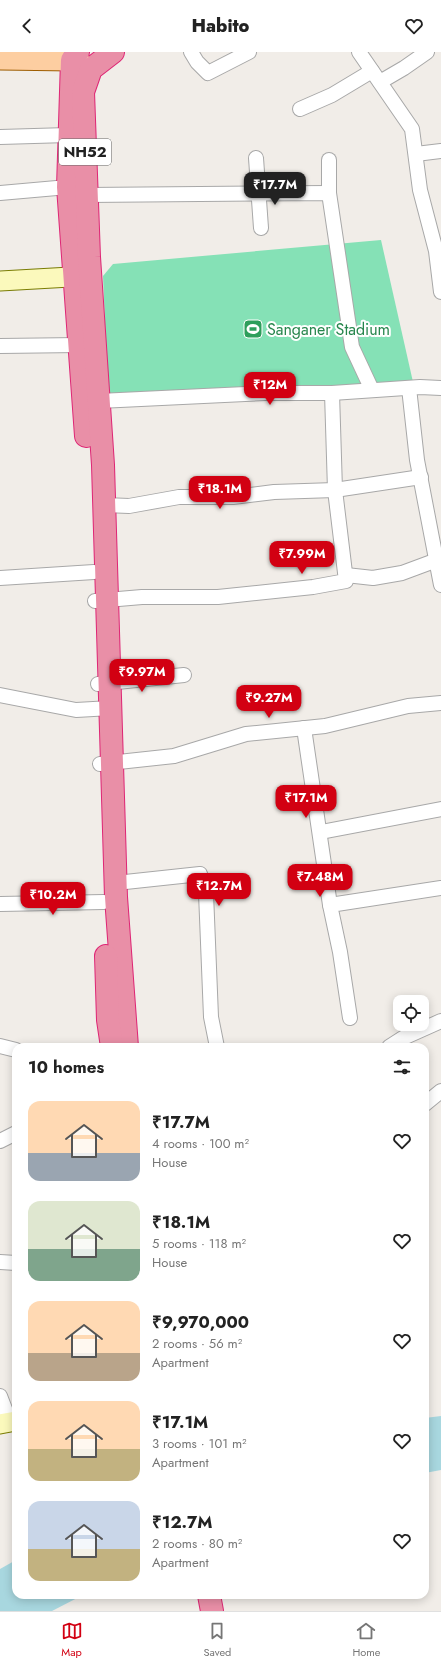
<!DOCTYPE html>
<html lang="en">
<head>
<meta charset="utf-8">
<style>
	body { margin:0; font-family:Jost,sans-serif; background:#f2f2f2; color:#222; height:100vh; display:flex; flex-direction:column; font-size:15px; white-space:nowrap }
	* { box-sizing:border-box; margin:0 }
	p { font-size:13px; color:#767676 }
	.icon { flex:none; width:22px; height:22px; fill:none; stroke:currentColor; stroke-width:2; stroke-linecap:round; stroke-linejoin:round }
	.map { position:relative; flex:1; overflow:hidden }
	.side { position:absolute; left:12px; top:991px; width:417px; height:556px; display:flex; flex-direction:column; background:#fff; border-radius:12px; box-shadow:0 2px 10px #0003 }
	.side>* { flex:none }
	.buttons { position:absolute; left:393px; top:943px; display:grid; gap:8px }
	.buttons a { display:grid; place-items:center; width:36px; height:36px; border-radius:8px; background:#fff; box-shadow:0 2px 10px #0003; font-size:20px }
	.price { position:absolute; translate:-50% -34px; padding:0 9px; border-radius:8px; background:#d20012; color:#fff; font-size:13px; line-height:26px; filter:drop-shadow(0 1px 2px #0008) }
	.price::after { content:''; position:absolute; left:50%; top:24px; width:12px; height:9px; margin-left:-6px; background:inherit; clip-path:polygon(0 0,100% 0,50% 100%) }
	.price.on { background:#222; color:#fff }
	ul { padding:0; list-style:none }
	li { display:flex; align-items:center; gap:12px; height:100px; padding:0 16px }
	li span { display:grid; place-items:center; flex:none; width:112px; height:80px; border-radius:12px; color:#555 }
	li>.icon { margin-inline-start:auto }
	span .icon { width:48px; height:48px; fill:#fffc; stroke-width:1 }
	li b { font-size:17px }
	h2 { display:flex; justify-content:space-between; align-items:center; height:48px; padding:0 16px; font-size:17px }
	header { display:flex; justify-content:space-between; align-items:center; height:52px; padding:0 16px; background:#fff; font-size:18px; font-weight:800 }
	.tab-bar { display:flex; justify-content:space-around; align-items:center; height:56px; border-top:1px solid #e0e0e0; background:#fff; font-size:11px; color:#767676 }
	.tab-bar a { display:grid; justify-items:center; gap:2px }
	.tab-bar .on { color:#d20012 }
	.map>svg:first-child { display:block }
	.pitch { fill:#85e1b6 }
	.water { fill:#a8d7df }
	.lines { fill:none; stroke-linecap:round; stroke-linejoin:round }
	.street-casing { stroke:#a8a8a8; stroke-width:16 }
	.secondary-casing { stroke:#7a7d03; stroke-width:21 }
	.primary-casing { stroke:#9e5d00; stroke-width:23 }
	.highway-casing { stroke:#de2675; stroke-width:24 }
	.street { stroke:#fff; stroke-width:14 }
	.secondary { stroke:#fbf9bc; stroke-width:19 }
	.primary { stroke:#fdcea1; stroke-width:21 }
	.highway { stroke:#e98fa7; stroke-width:22 }
	.labels { text-anchor:middle; stroke-width:4; stroke-linejoin:round; paint-order:stroke }
	.shield { fill:#fff; stroke:#646464; stroke-width:1 }
	.shield-label { font-size:15px; font-weight:bold; fill:#212121 }
	.leisure-label { font-size:16px; fill:#27864d; stroke:#fff; text-anchor:start }
</style>
</head>
<body>
<header><svg class="icon" aria-label="back" viewBox="0 0 24 24"><path d="M15 5l-7 7 7 7"/></svg>Habito<svg class="icon" aria-label="heart" viewBox="0 0 24 24"><path d="M12 20l-8-8c-3-5 5-10 8-4 3-6 11-1 8 4z"/></svg></header>
<div class="map">
<svg width="441" height="1559" viewBox="0 0 441 1559">
	<rect width="100%" height="100%" fill="#f1ede8"/>
	<polygon class="pitch" points="381,188 413,330 108,343 103,224 113,212"/>
	<g class="water">
		<polygon points="441,1364 441,1418 425,1421 425,1366"/>
		<polygon points="16,1508 16,1543 83,1543 52,1559 0,1559 0,1517"/>
	</g>
	<g class="lines">
		<defs>
			<g id="street">
				<polyline points="191,0 197,10 208,21 249,0"/>
				<polyline points="359,0 412,77 420,138 436,199 441,240"/>
				<polyline points="380,30 404,16 427,0"/>
				<polyline points="300,57 332,43 372,19"/>
				<polyline points="0,85 68,83"/>
				<polyline points="416,102 441,99"/>
				<polyline points="256,106 261,176"/>
				<polyline points="329,108 329,141"/>
				<polyline points="0,141 68,135"/>
				<polyline points="87,143 329,141 352,295 372,338"/>
				<polyline points="0,294 79,293"/>
				<polyline points="409,336 417,408 441,533"/>
				<polyline points="99,349 265,341 332,341 420,335 441,336"/>
				<polyline points="105,453 129,454 179,445 233,445 274,440 335,438 421,425"/>
				<polyline points="346,523 373,526 402,521 437,508"/>
				<polyline points="0,526 94,520"/>
				<polyline points="95,549 142,545 218,545 313,535 346,529 335,438 332,341"/>
				<polyline points="98,632 184,623"/>
				<polyline points="0,643 76,658 111,656"/>
				<polyline points="304,676 330,853"/>
				<polyline points="100,712 174,704 246,682 325,674 408,654 441,651"/>
				<polyline points="321,780 441,757"/>
				<polyline points="116,831 200,822 206,841 211,965 217,995"/>
				<polyline points="0,852 104,850"/>
				<polyline points="350,966 340,900 330,853 441,836"/>
				<polyline points="0,994 16,998"/>
				<polyline points="389,995 403,986 441,969"/>
				<polyline points="425,1052 441,1039"/>
				<polyline points="0,1089 16,1081"/>
				<polyline points="0,1210 16,1211"/>
				<polyline points="0,1344 10,1370"/>
			</g>
			<g id="secondary">
				<polyline points="0,229 88,224"/>
				<polyline points="0,1372 16,1369"/>
			</g>
			<polyline id="primary" points="0,7 72,8 88,16"/>
			<g id="highway">
				<polyline points="78,0 72,8 68,135 86,384"/>
				<polyline points="113,0 91,17 83,40 89,205 103,413 116,845 127,995"/>
				<polyline points="106,904 108,968 112,995"/>
				<polyline points="209,1543 212,1559"/>
			</g>
		</defs>
		<use href="#street" class="street-casing"/>
		<use href="#secondary" class="secondary-casing"/>
		<use href="#primary" class="primary-casing"/>
		<use href="#highway" class="highway-casing"/>
		<use href="#street" class="street"/>
		<use href="#secondary" class="secondary"/>
		<use href="#primary" class="primary"/>
		<use href="#highway" class="highway"/>
	</g>
	<defs>
		<symbol id="stadium-square" viewBox="-11 -11 22 22"><rect x="-9" y="-9" width="18" height="18" rx="4" fill="#2e9e5b" stroke="#fff"/><path d="M0-5a6.5 5 0 1 0 0 10a6.5 5 0 1 0 0-10ZM-3.5-1.8h7v3.6h-7Z" fill="#fff"/></symbol>
	</defs>
	<g fill-rule="evenodd">
		<use href="#stadium-square" x="242" y="266" width="22" height="22"/>
	</g>
	<g class="labels">
		<rect class="shield" x="59" y="87" width="52" height="26" rx="3"/>
		<g class="shield-label">
			<text x="85" y="105">NH52</text>
		</g>
		<g class="leisure-label">
			<text x="267" y="283">Sanganer Stadium</text>
		</g>
	</g>
</svg>
<div class="buttons">
<a><svg class="icon" aria-label="locate" viewBox="0 0 24 24"><circle cx="12" cy="12" r="6"/><path d="M12 2v4M12 18v4M2 12h4M18 12h4"/></svg></a>
</div>
<b class="price on" style="left:275px;top:154px">₹17.7M</b>
<b class="price" style="left:270px;top:354px">₹12M</b>
<b class="price" style="left:220px;top:458px">₹18.1M</b>
<b class="price" style="left:302px;top:523px">₹7.99M</b>
<b class="price" style="left:142px;top:641px">₹9.97M</b>
<b class="price" style="left:269px;top:667px">₹9.27M</b>
<b class="price" style="left:306px;top:767px">₹17.1M</b>
<b class="price" style="left:320px;top:846px">₹7.48M</b>
<b class="price" style="left:219px;top:855px">₹12.7M</b>
<b class="price" style="left:53px;top:864px">₹10.2M</b>
<section class="side">
<h2>10 homes<svg class="icon" aria-label="filters" viewBox="0 0 24 24"><path d="M4 7h16M4 17h16"/><circle cx="9" cy="7" r="2"/><circle cx="15" cy="17" r="2"/></svg></h2>
<ul>
<li><span style="background:linear-gradient(#ffd9b3 65%,#9aa5b1 0)"><svg class="icon" aria-label="home" viewBox="0 0 24 24"><path d="M3 11l9-7 9 7M6 9v11h12V9"/></svg></span><div><b>₹17.7M</b><p>4 rooms · 100 m²</p><p>House</p></div><svg class="icon" aria-label="heart" viewBox="0 0 24 24"><path d="M12 20l-8-8c-3-5 5-10 8-4 3-6 11-1 8 4z"/></svg></li>
<li><span style="background:linear-gradient(#dfe7d0 60%,#7fa58c 0)"><svg class="icon" aria-label="home" viewBox="0 0 24 24"><path d="M3 11l9-7 9 7M6 9v11h12V9"/></svg></span><div><b>₹18.1M</b><p>5 rooms · 118 m²</p><p>House</p></div><svg class="icon" aria-label="heart" viewBox="0 0 24 24"><path d="M12 20l-8-8c-3-5 5-10 8-4 3-6 11-1 8 4z"/></svg></li>
<li><span style="background:linear-gradient(#ffd9b3 65%,#b9a48a 0)"><svg class="icon" aria-label="home" viewBox="0 0 24 24"><path d="M3 11l9-7 9 7M6 9v11h12V9"/></svg></span><div><b>₹9,970,000</b><p>2 rooms · 56 m²</p><p>Apartment</p></div><svg class="icon" aria-label="heart" viewBox="0 0 24 24"><path d="M12 20l-8-8c-3-5 5-10 8-4 3-6 11-1 8 4z"/></svg></li>
<li><span style="background:linear-gradient(#ffd9b3 60%,#c2b280 0)"><svg class="icon" aria-label="home" viewBox="0 0 24 24"><path d="M3 11l9-7 9 7M6 9v11h12V9"/></svg></span><div><b>₹17.1M</b><p>3 rooms · 101 m²</p><p>Apartment</p></div><svg class="icon" aria-label="heart" viewBox="0 0 24 24"><path d="M12 20l-8-8c-3-5 5-10 8-4 3-6 11-1 8 4z"/></svg></li>
<li><span style="background:linear-gradient(#c9d6e8 60%,#c2b280 0)"><svg class="icon" aria-label="home" viewBox="0 0 24 24"><path d="M3 11l9-7 9 7M6 9v11h12V9"/></svg></span><div><b>₹12.7M</b><p>2 rooms · 80 m²</p><p>Apartment</p></div><svg class="icon" aria-label="heart" viewBox="0 0 24 24"><path d="M12 20l-8-8c-3-5 5-10 8-4 3-6 11-1 8 4z"/></svg></li>
</ul>
</section>
</div>
<nav class="tab-bar">
<a class="on"><svg class="icon" aria-label="map" viewBox="0 0 24 24"><path d="M3 6l6-2 6 2 6-2v14l-6 2-6-2-6 2zM9 4v14M15 6v14"/></svg>Map</a>
<a><svg class="icon" aria-label="saved" viewBox="0 0 24 24"><path d="M7 4h10v16l-5-4-5 4z"/></svg>Saved</a>
<a><svg class="icon" aria-label="home" viewBox="0 0 24 24"><path d="M3 11l9-7 9 7M6 9v11h12V9"/></svg>Home</a>
</nav>
</body>
</html>
